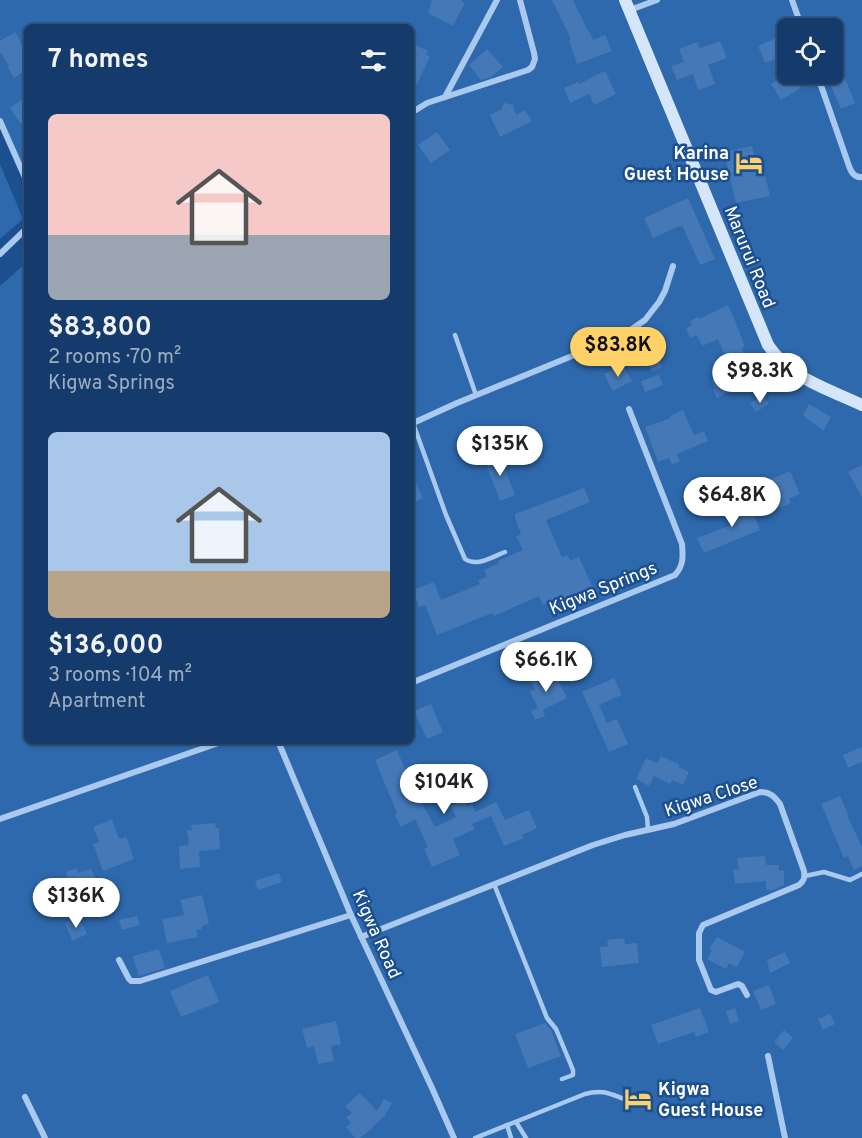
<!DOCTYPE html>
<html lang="en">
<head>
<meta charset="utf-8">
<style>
	body { margin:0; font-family:Overpass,sans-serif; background:#1d4271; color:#f1f3f6; height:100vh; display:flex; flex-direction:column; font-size:22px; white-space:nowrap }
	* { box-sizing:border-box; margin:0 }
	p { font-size:20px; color:#9dadc1 }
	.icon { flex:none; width:33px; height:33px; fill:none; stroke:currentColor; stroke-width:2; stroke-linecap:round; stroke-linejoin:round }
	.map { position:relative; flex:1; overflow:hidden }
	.drawer { position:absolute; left:24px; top:24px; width:390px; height:720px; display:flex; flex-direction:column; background:#143b6b; border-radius:9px; box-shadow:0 2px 4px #0004,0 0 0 2px #33557e }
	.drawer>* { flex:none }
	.fabs { position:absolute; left:777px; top:18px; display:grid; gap:12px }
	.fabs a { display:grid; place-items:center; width:66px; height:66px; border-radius:9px; background:#143b6b; box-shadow:0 2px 4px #0004,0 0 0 2px #33557e; font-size:30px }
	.price { position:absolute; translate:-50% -51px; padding:0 14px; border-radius:21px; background:#fff; color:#222; font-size:20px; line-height:39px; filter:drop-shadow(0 2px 3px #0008) }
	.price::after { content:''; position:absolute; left:50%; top:36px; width:18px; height:14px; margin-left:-9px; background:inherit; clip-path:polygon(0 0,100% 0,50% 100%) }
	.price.on { background:#ffd166; color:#111 }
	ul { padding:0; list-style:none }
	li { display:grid; align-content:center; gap:12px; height:318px; padding:0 24px }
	li span { display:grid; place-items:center; height:186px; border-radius:9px; color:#555 }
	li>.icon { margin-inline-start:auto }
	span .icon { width:108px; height:108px; fill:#fffc; stroke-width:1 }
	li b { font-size:26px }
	h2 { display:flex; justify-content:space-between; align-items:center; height:72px; padding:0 24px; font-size:26px }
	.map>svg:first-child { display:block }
	.green { fill:#2e69ad; fill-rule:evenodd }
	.building { fill:#4478b7 }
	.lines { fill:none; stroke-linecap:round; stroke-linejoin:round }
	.lane { stroke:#a9c9ee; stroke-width:4.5 }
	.street { stroke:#a9c9ee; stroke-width:6 }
	.secondary { stroke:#d6e6fa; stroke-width:12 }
	.labels { text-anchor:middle; stroke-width:5; stroke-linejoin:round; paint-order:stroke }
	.poi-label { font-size:18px; font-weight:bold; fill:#fff; stroke:#1b4f8f; text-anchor:end }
	.street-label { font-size:18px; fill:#fff; stroke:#1b4f8f }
</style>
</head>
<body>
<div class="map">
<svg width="862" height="1138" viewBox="0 0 862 1138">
	<rect width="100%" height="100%" fill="#1b4f8f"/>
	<g class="green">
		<path d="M0 0H862V1138H0V286L27 262V741H411V27H27V180L0 118ZM788 28H832V74H788Z"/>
		<polygon points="0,164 23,219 0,239"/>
	</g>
	<g class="building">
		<polygon points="432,0 460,0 465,3 453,26 428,13"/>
		<polygon points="552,0 573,0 589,33 590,32 593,40 605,35 612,51 577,64 569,40 571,39"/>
		<polygon points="15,32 22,44 21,45 27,56 27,69 14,78 7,67 9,66 0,52 0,41"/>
		<polygon points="783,35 788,46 788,74 792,74 801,88 781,100 771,84 786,74 780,57 765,63 758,46"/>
		<polygon points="720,41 727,58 708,65 715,84 698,90 693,74 677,80 671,66 684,62 679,49 697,42 700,48"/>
		<polygon points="411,43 428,51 426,54 430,57 411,96"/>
		<polygon points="487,49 503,67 491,77 481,80 469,65"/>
		<polygon points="841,68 855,103 841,109 826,74 832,74 832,72"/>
		<polygon points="605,71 616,94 594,105 589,94 570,103 564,88 578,82 579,84"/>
		<polygon points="27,96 27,120 21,124 10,108"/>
		<polygon points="504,103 513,105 516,115 525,110 532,121 500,137 490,115 501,110"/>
		<polygon points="437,132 450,150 431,163 418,145"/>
		<polygon points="752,146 758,173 764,171 770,196 736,203 724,152"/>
		<polygon points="688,198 715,259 700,265 682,225 653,238 644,218"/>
		<polygon points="728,305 736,323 745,347 742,348 750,369 749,369 754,379 717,398 713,390 715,389 711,380 716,377 714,373 729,366 718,339 702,346 697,335 690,338 686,328 692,325 690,321 698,317 699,319"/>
		<polygon points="658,356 662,367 652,372 647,360"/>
		<polygon points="622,364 632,381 613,391 604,374"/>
		<polygon points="659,375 663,385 645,392 641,381"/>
		<polygon points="763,395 769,404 756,412 750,403"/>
		<polygon points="809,404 831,417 823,431 803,415"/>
		<polygon points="683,410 694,435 704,431 708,441 677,454 680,461 672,465 669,458 658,462 645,427 671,418 670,416"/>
		<polygon points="499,454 515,495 500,501 484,459"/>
		<polygon points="862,465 862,497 848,472"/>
		<polygon points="411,471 423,498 411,504"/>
		<polygon points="790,471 800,494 789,499 791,503 780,508 778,502 770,506 760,484"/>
		<polygon points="584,488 590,502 546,520 562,557 568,555 570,561 579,557 593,588 554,605 552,601 543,605 539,596 494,616 492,613 437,635 425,605 419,607 413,590 434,582 441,600 480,584 478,580 487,577 484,570 499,563 498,561 523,550 516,536 521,534 515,518 515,514"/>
		<polygon points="749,501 760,530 704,553 697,538 731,525 726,510"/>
		<polygon points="553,670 567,698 543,710 545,716 535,720 531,711 538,708 530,692 535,689 531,681"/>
		<polygon points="614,678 622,695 599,705 607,723 617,719 628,744 609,752 582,692"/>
		<polygon points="431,704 443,732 427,739 414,711"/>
		<polygon points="862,747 862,762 848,768 843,755"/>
		<polygon points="397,750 419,802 421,801 435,827 456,817 451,806 464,800 467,806 472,804 475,812 496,802 505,820 529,810 537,828 522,835 524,838 504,846 491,816 472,824 475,829 453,839 460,855 432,867 424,849 428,847 415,819 401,827 395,815 397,813 375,760"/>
		<polygon points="661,756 680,765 678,767 689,772 683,785 672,780 670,784 654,776 649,786 636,779 646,758 657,763"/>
		<polygon points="840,796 848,814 847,815 862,847 862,866 854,870 848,856 844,858 821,804"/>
		<polygon points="112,819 119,839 126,837 134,859 103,871 93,844 99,842 93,827"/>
		<polygon points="215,823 216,828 219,828 220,849 199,851 200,867 180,869 179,846 189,845 187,830 192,830 191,825"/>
		<polygon points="765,856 766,865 779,865 779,871 784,870 784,885 773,890 766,890 766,881 735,884 733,870 739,870 737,858"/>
		<polygon points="77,868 78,873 91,869 101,890 74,910 65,893 71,890 66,872"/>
		<polygon points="279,873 282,882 258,890 255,881"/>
		<polygon points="202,895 209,924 202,926 202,929 196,930 198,937 167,943 162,919 184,915 180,900"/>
		<polygon points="137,916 140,925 122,930 119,920"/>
		<polygon points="79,917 87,934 72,941 65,923"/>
		<polygon points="717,937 745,952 737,967 729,963 726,969 707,959 712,950 709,949"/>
		<polygon points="624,938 625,944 637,943 639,963 602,967 600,947 608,946 607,940"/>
		<polygon points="159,949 165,968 139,976 133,956"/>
		<polygon points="785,952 790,963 770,973 767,960"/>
		<polygon points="208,975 219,1002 181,1017 170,991"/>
		<polygon points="769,985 776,1004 761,1010 753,991"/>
		<polygon points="700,1008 709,1032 696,1037 694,1032 658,1044 651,1025"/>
		<polygon points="735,1008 739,1021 730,1024 726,1011"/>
		<polygon points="830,1014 835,1024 823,1030 818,1019"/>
		<polygon points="336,1021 341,1044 331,1046 334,1061 318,1064 314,1046 307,1048 302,1029"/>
		<polygon points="545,1023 551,1030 561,1056 528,1068 515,1034"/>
		<polygon points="784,1030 793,1038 783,1050 774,1042"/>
		<polygon points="360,1093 377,1111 384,1099 392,1103 384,1117 372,1127 373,1128 360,1138 355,1138 346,1127 351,1123 346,1117 352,1113 345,1106"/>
	</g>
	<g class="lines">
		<g class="lane">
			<polyline points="455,335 476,395"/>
			<path d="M413 423 446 515 465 559C477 567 492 557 505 552"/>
			<polyline points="635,787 647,817 648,829"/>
			<polyline points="805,876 824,872 850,880 862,874"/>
			<polyline points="494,884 547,1018 556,1029 573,1070 573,1075 562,1079"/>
			<polyline points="516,1122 526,1138"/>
			<polyline points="507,1125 511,1138"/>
			<path d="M475 1138 585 1094C603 1089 610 1094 627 1100"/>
		</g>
		<g class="street">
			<polyline points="792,0 802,28"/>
			<polyline points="630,10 657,0"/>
			<path d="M817 74 849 166C851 172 855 178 862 177"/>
			<polyline points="445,97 497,0"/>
			<polyline points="411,113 427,103 528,70 532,67 535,59 534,53 520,0"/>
			<polyline points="0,121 27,182"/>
			<polyline points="0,254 27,228"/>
			<polyline points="411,424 457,403 572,356 632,329 645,320 659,302 665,291 673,266"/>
			<path d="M411 683 675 575C684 565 683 556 682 544L629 409"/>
			<polyline points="278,741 351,915 432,1088 454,1138"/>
			<polyline points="0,819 224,741"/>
			<path d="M361 937 593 845 625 835 674 824 760 792C770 792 774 796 780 804L804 871C805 878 804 881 799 885L703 925 699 933V960L711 990 716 992 738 984 742 986 747 995"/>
			<polyline points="119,960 129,979 131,981 140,981 351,915"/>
			<polyline points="768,1056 785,1138"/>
			<polyline points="25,1097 45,1138"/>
		</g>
		<path class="secondary" d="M625 0 768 345C791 379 826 388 862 405"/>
	</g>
	<defs>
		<symbol id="hotel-bare" viewBox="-9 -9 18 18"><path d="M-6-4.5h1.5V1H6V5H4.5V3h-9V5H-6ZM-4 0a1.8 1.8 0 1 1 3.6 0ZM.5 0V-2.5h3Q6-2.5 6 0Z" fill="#ffd166" stroke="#1b4f8f" stroke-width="2.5" paint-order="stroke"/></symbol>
	</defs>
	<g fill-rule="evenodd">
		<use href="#hotel-bare" x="730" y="144" width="38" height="38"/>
		<use href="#hotel-bare" x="619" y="1080" width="38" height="38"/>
	</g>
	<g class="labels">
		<g class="poi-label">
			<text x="729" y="159">Karina<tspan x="729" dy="21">Guest House</tspan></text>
			<text x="658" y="1095" text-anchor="start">Kigwa<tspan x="658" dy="21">Guest House</tspan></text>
		</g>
		<g class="street-label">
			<text transform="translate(750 257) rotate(68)" y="6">Marurui Road</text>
			<text transform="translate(603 588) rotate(-22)" y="6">Kigwa Springs</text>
			<text transform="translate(711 796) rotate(-18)" y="6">Kigwa Close</text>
			<text transform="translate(377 934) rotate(66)" y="6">Kigwa Road</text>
		</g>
	</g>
</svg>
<div class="fabs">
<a><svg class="icon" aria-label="locate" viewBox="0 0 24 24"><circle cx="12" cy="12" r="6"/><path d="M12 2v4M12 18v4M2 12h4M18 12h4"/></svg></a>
</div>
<b class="price on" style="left:618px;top:378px">$83.8K</b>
<b class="price" style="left:760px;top:404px">$98.3K</b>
<b class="price" style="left:500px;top:477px">$135K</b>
<b class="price" style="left:732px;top:528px">$64.8K</b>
<b class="price" style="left:546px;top:693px">$66.1K</b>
<b class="price" style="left:444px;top:815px">$104K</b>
<b class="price" style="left:76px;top:929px">$136K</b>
<section class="drawer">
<h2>7 homes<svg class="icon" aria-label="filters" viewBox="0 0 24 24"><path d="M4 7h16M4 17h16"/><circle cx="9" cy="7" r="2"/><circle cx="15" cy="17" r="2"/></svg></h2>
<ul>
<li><span style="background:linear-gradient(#f6c9c9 65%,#9aa5b1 0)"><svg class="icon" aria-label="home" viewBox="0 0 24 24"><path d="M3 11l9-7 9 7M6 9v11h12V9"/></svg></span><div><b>$83,800</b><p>2 rooms · 70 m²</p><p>Kigwa Springs</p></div></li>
<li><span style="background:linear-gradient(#a9c7e8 75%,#b9a48a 0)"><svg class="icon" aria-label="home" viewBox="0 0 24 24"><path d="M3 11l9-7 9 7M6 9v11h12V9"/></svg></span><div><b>$136,000</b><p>3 rooms · 104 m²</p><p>Apartment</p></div></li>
</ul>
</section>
</div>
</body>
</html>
